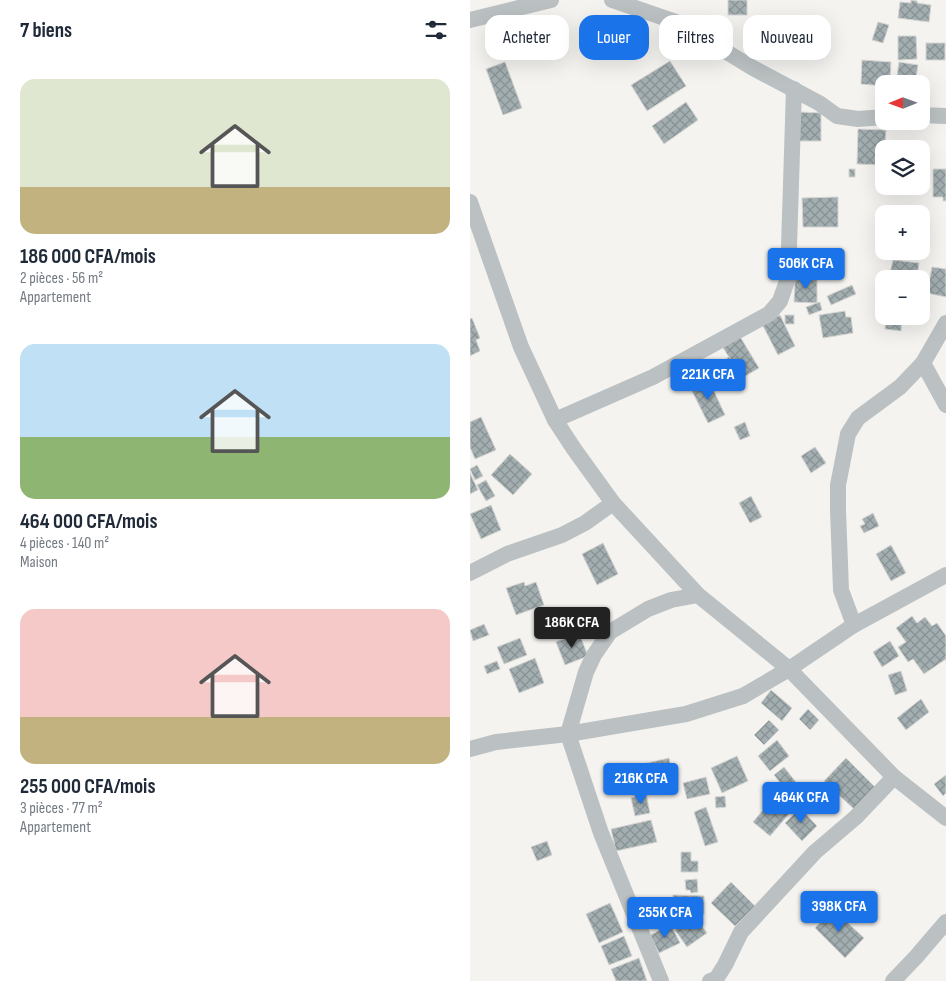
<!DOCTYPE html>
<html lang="fr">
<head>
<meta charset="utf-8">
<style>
	body { margin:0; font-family:"Sofia Sans Condensed",sans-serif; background:#f2f2f3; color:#1f2937; height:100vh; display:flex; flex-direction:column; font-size:19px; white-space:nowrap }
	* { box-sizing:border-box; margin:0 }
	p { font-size:16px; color:#747a83 }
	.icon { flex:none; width:28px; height:28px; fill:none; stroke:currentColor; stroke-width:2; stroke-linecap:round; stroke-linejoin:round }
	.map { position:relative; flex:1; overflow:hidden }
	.panel { display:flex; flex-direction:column; background:#fff; width:470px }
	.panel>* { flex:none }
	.hud { position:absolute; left:15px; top:15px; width:385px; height:45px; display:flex; gap:10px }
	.needle { width:32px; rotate:269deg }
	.buttons { position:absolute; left:405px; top:75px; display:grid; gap:10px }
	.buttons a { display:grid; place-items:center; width:55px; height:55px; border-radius:10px; background:#fff; box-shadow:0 5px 20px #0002; font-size:25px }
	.price { position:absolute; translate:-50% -42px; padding:0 11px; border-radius:5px; background:#1a73e8; color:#fff; font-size:16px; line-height:32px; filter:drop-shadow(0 1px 2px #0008) }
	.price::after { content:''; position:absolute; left:50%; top:30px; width:15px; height:11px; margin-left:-8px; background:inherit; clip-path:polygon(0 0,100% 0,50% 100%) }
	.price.selected { background:#222; color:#fff }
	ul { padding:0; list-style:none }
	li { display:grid; align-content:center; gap:10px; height:265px; padding:0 20px }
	li span { display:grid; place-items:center; height:155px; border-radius:15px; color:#555 }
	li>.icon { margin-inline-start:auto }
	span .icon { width:90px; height:90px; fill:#fffc; stroke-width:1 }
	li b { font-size:21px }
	h2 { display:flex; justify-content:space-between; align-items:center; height:60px; padding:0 20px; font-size:21px }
	.pill { padding:0 18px; border-radius:15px; background:#fff; box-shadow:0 5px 20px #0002; font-size:18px; line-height:45px }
	.pill.selected { background:#1a73e8; color:#fff }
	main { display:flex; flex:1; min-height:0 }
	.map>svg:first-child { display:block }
	.building { fill:url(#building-cross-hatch); stroke:#d5d5d3 }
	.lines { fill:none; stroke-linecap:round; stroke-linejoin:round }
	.street { stroke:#bbc1c2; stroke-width:16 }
</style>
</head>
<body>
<main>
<section class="panel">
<h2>7 biens<svg class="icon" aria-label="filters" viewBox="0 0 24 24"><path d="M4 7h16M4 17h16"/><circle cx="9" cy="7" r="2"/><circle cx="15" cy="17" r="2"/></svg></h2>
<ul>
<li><span style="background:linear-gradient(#dfe7d0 70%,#c2b280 0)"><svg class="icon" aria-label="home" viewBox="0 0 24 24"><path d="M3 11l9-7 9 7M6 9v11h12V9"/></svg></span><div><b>186 000 CFA/mois</b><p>2 pièces · 56 m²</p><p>Appartement</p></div></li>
<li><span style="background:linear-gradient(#bfe0f5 60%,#8fb573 0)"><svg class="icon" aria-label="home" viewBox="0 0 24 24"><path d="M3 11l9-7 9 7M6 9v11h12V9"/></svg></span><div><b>464 000 CFA/mois</b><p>4 pièces · 140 m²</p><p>Maison</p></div></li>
<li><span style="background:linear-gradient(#f6c9c9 70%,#c2b280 0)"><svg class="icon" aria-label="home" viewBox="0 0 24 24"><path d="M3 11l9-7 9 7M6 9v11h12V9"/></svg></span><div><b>255 000 CFA/mois</b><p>3 pièces · 77 m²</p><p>Appartement</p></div></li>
</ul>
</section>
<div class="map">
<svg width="476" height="981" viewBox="0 0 476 981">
	<defs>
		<pattern id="building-cross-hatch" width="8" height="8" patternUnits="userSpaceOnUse" patternTransform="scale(1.25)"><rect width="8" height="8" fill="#a3aeb0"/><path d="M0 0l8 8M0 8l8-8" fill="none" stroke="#889294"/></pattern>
	</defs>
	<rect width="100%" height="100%" fill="#f4f3f0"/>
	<g class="building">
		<rect x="258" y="0" width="19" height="15"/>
		<polygon points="441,0 447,1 447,3 461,5 459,22 428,18 430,2 441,3"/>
		<polygon points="329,16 349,25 342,41 322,32"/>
		<polygon points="408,22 419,25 413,43 402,40"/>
		<polygon points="428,36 446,36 447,59 428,60"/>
		<rect x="456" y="43" width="19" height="17"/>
		<polygon points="392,60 421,62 420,84 414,84 414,86 391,84"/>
		<polygon points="200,61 216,86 177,111 161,85"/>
		<polygon points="35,62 52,108 33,115 16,69"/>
		<polygon points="429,62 448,65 445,84 426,84"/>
		<polygon points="216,102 228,120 194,144 182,126"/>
		<polygon points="330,112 351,113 351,141 329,141"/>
		<polygon points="388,129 416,130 414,165 387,164"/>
		<polygon points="459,165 458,187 429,188 429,186 451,186 451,166"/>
		<rect x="379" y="169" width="6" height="8"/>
		<polygon points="463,169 476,169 476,201 473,201 473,197 463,197"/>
		<polygon points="368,197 368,227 333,227 332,198"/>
		<polygon points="423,260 449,263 447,277 420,273"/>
		<polygon points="462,267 476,269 476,297 457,293"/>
		<polygon points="325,276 347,277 347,303 324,302"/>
		<polygon points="382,285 386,294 361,305 357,296"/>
		<polygon points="350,302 352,310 339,315 336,307"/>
		<polygon points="375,311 376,317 381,317 383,333 353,338 349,315"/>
		<polygon points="310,315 325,346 308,355 292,324"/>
		<rect x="315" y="315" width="9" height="9"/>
		<polygon points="416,316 432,316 431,331 415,329"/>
		<polygon points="2,318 10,338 6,340 10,351 0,356 0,319"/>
		<polygon points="269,335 289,368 272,378 252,346"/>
		<polygon points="259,357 273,379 259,388 245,367"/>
		<polygon points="238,378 255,415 238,423 220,387"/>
		<polygon points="11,417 26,450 5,459 0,447 0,422"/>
		<polygon points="275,422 280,436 270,440 264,427"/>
		<polygon points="345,447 356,463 341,473 331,456"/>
		<polygon points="40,454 62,474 43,495 21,475"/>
		<polygon points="7,465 13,476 5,480 0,469"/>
		<polygon points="0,473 8,490 0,494"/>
		<polygon points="16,480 25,496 16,501 7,485"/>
		<polygon points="281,496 292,517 280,523 269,503"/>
		<polygon points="21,505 31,530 11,539 0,514"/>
		<polygon points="403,513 409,526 394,533 390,526 395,524 392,519"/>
		<polygon points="133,543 148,574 127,585 112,554"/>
		<polygon points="421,545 436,573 421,581 406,554"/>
		<polygon points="54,582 55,586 66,582 74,605 46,615 36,588"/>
		<polygon points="442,616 447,623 455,617 462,626 467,623 476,636 476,659 454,674 443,659 438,662 428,647 436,642 426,628"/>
		<polygon points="14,624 19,635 3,641 0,630"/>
		<polygon points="109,633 118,656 95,665 86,642"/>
		<polygon points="50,638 57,655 34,664 27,647"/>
		<polygon points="420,641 429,656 412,667 403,652"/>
		<polygon points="65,658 74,683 49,693 39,669"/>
		<polygon points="27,661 30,669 17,674 14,666"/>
		<polygon points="431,671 437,691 425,695 418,675"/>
		<polygon points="301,690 322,708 312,721 291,703"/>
		<polygon points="451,699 459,712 436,730 427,718"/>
		<polygon points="338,709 349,720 340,730 329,719"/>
		<polygon points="299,720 309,730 294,745 284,735"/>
		<polygon points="307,740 319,756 300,771 288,756"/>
		<polygon points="267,756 278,781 252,793 241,768"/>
		<polygon points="199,758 204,781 178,787 173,764"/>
		<polygon points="376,758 406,788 385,810 354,781"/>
		<polygon points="314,767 336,795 326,802 304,775"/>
		<polygon points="476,775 476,793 473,796 464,784"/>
		<polygon points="236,777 240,794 217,799 213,783"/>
		<polygon points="307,793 324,808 300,836 283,822"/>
		<polygon points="176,794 180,813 165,816 161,798"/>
		<polygon points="255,796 256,807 246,808 245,797"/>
		<polygon points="236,807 248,842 235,846 224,812"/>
		<polygon points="330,808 347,826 332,841 315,823"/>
		<polygon points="181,820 187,842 146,851 141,829"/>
		<polygon points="77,841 82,855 67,861 61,847"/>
		<polygon points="211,852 221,852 221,861 228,861 228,872 211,872"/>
		<polygon points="227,879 228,892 221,893 220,890 216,890 215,880"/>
		<polygon points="261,882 285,906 265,926 241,903"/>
		<polygon points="203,895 234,896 234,914 203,914"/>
		<polygon points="140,903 153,932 129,943 116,914"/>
		<polygon points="363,909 394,938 375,958 345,928"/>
		<polygon points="225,916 237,933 217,947 205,930"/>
		<polygon points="201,925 210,943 189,953 180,935"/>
		<polygon points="154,936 162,956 139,965 131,946"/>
		<polygon points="169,958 177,981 146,981 141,969"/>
	</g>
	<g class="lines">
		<g class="street">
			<polyline points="142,0 209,23 283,68 349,103 367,116 388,119 414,117"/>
			<polyline points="0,20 81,0"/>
			<polyline points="451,115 476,116"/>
			<polyline points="0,202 51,347 85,420 104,449 143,503 228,595 319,669 424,777 476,818"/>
			<polyline points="453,363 476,405"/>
			<polyline points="85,420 183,377 299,314 310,301 318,278 324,89"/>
			<polyline points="0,573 37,554 92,535 115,523 143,503"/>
			<polyline points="384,625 371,590 368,510 368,485 378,434 388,418 430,387 453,363 476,323"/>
			<polyline points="0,749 26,742 98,734 216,714 273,696 319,669 384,625 476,575"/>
			<polyline points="191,981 131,833 98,734 116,672 124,655 140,632 178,609 201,600 228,595"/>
			<polyline points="240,981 246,979 255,965 271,932 345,852 386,817 424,777"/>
			<polyline points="423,981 446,957 476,922"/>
		</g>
	</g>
</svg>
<div class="buttons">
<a><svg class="needle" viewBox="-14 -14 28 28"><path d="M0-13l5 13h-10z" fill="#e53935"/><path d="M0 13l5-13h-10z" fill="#747a83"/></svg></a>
<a><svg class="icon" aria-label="layers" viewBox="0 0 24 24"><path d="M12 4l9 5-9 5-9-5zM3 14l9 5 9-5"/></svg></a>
<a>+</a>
<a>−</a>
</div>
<b class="price" style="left:336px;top:290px">506K CFA</b>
<b class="price" style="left:238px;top:401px">221K CFA</b>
<b class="price selected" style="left:102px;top:649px">186K CFA</b>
<b class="price" style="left:171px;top:805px">216K CFA</b>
<b class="price" style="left:331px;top:824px">464K CFA</b>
<b class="price" style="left:369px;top:933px">398K CFA</b>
<b class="price" style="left:195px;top:939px">255K CFA</b>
<div class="hud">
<a class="pill">Acheter</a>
<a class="pill selected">Louer</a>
<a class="pill">Filtres</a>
<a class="pill">Nouveau</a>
</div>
</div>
</main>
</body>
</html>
